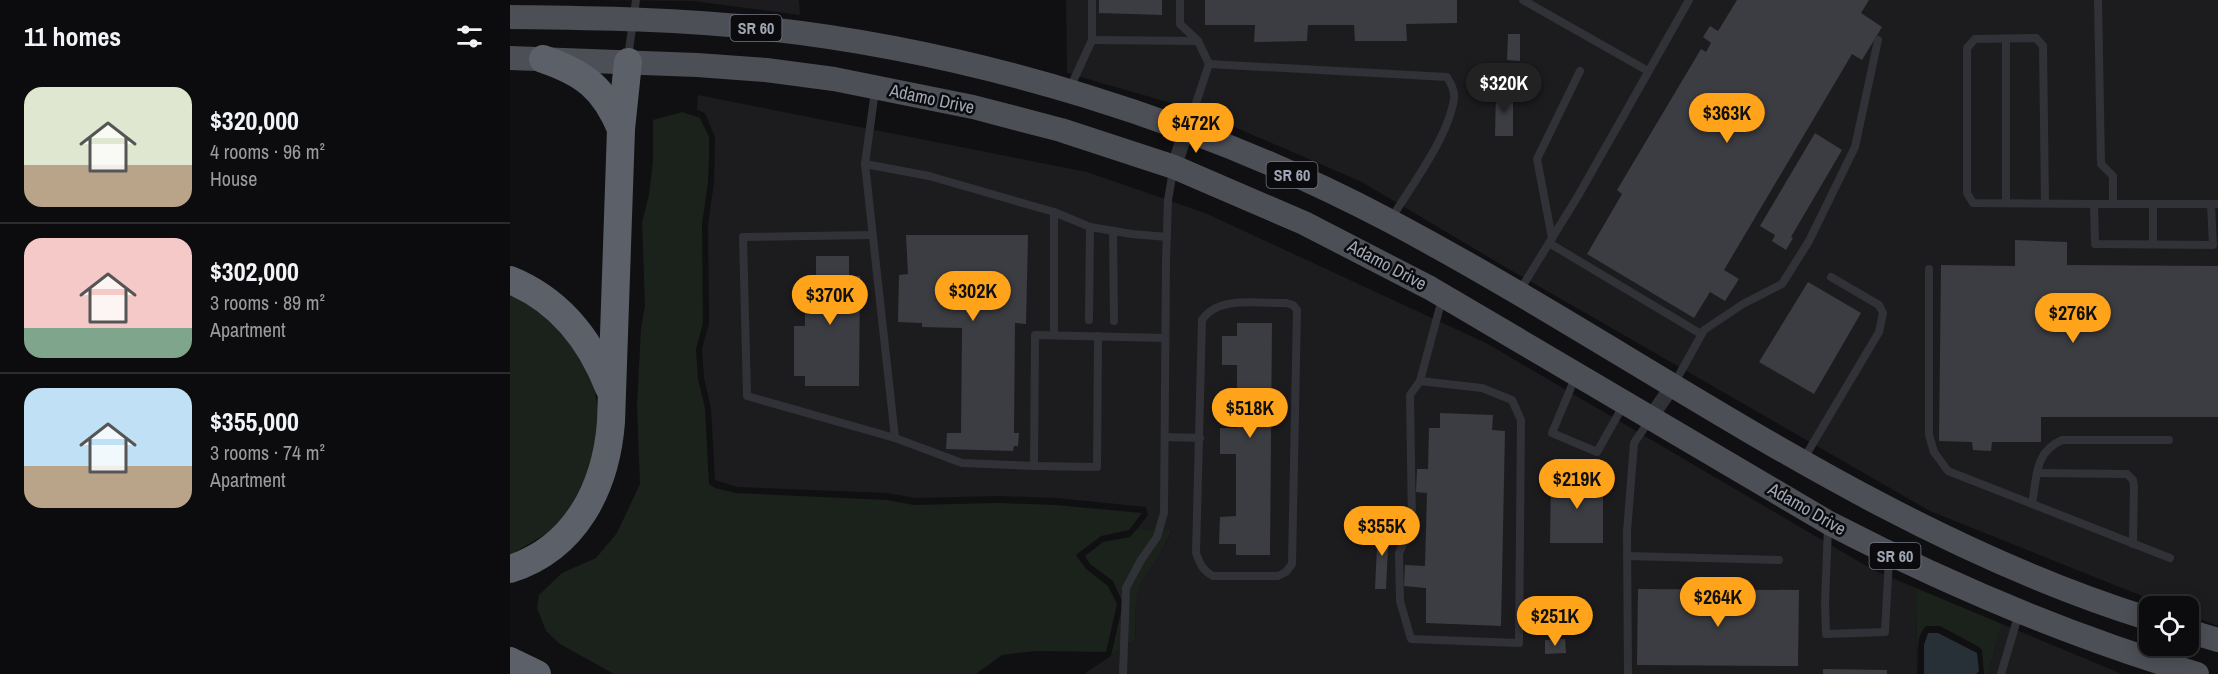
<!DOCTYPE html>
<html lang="en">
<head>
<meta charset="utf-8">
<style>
	body { margin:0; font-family:"Archivo Narrow",sans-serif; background:#151517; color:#f1f3f6; height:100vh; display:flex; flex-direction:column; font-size:22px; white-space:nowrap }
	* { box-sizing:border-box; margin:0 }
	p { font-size:20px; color:#9a9b9e }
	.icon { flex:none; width:33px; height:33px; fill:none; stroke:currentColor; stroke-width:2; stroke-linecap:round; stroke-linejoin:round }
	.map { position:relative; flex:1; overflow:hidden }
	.drawer { display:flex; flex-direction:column; background:#0c0c0e; width:510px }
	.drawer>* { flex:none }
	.fabs { position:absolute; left:1629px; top:596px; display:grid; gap:12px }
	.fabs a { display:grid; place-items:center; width:60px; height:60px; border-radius:12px; background:#0c0c0e; box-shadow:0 3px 15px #0003,0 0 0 2px #2c2c2e; font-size:30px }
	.price { position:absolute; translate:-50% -51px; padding:0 14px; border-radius:21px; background:#ffa31b; color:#111; font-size:20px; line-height:39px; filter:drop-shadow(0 2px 3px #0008) }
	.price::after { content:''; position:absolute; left:50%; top:36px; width:18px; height:14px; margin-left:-9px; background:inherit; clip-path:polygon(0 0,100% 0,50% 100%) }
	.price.on { background:#222; color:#fff }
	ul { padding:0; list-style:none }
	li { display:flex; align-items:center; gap:18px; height:150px; padding:0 24px }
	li+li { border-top:2px solid #2c2c2e }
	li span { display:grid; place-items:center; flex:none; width:168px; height:120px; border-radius:18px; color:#555 }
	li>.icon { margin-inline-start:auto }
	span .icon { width:72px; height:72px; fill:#fffc; stroke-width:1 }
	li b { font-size:26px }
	h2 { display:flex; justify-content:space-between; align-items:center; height:72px; padding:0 24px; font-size:26px }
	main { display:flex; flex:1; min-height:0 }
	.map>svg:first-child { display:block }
	.built { fill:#1c1c1f }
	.green { fill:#1a221b }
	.water { fill:#263036 }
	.building { fill:#3c3d42 }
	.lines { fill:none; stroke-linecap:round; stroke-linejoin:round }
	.lane { stroke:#313237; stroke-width:8 }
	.street { stroke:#313237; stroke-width:15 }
	.primary { stroke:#4c4f56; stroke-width:24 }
	.highway { stroke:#5c6068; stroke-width:28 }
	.labels { text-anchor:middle; stroke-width:5; stroke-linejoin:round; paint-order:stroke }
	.shield { fill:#0b0b0d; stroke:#737882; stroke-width:1.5 }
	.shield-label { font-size:16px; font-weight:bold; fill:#a0a7b4 }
	.street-label { font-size:18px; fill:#a0a7b4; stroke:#0b0b0d }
</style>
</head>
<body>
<main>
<section class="drawer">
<h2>11 homes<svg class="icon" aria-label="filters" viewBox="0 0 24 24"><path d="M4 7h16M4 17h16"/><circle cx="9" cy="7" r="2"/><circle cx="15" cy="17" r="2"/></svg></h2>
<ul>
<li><span style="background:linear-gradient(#dfe7d0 65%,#b9a48a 0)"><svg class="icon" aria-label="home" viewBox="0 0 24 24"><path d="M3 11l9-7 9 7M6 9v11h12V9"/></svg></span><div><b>$320,000</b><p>4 rooms · 96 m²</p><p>House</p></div></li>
<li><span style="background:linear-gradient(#f6c9c9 75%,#7fa58c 0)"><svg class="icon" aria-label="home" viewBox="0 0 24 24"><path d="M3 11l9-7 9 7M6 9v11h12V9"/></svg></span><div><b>$302,000</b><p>3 rooms · 89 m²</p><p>Apartment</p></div></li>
<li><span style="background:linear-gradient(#bfe0f5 65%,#b9a48a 0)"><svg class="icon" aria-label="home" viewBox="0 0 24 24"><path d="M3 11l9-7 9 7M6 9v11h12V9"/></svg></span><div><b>$355,000</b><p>3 rooms · 74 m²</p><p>Apartment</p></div></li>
</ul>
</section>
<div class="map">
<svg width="1708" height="674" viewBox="0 0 1708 674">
	<rect width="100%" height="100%" fill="#101012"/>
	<g class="built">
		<polygon points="78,0 289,0 290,15 183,1"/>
		<polygon points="556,0 1708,0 1708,626 1679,615 1678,606 1657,606 1420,511 997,268 852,182 685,110 557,73"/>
		<polygon points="188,95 577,172 695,213 976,343 1365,571 1406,588 1407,674 574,674 625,640 626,602 630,585 650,554 662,531 627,529 638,515 636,507 547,498 488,496 405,498 377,493 227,487 205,480 201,408 194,378 192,349 199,323 198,224 204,183 205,137 195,113 187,110"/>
		<polygon points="1492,624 1612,674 1478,674"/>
	</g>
	<g class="green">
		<polygon points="172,112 190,118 199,137 199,158 198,183 192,224 193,323 186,349 188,379 195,408 199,484 205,488 226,493 377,500 404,505 488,503 546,505 632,513 619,530 591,536 566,555 576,569 598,586 607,604 596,652 526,651 492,655 466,674 104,674 50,644 36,631 27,608 29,595 52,573 86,558 107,533 130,484 127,406 131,329 135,305 132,222 139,195 143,161 143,120"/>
		<polygon points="0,292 11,297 61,340 84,387 89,414 81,468 56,515 41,531 0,555"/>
		<polygon points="627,529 662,530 650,554 630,585 626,602 625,640 601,656 613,603 603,581 580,564 575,556 593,542 620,537"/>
		<path d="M1406 588 1492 624 1478 674H1474L1472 650 1469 647 1430 626H1416C1404 638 1409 659 1407 674Z"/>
	</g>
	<polygon class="water" points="1418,633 1428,633 1467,653 1469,671 1466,674 1414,674 1414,645"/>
	<g class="building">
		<polygon points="589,0 652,0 652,15 589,13"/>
		<polygon points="695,0 947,0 947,23 896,24 897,41 845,41 844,25 798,25 797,41 744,42 745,25 695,25"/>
		<polygon points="1227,0 1359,0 1351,13 1372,27 1352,60 1342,54 1214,270 1229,279 1215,301 1200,292 1184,318 1077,254 1112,194 1107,190 1191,49 1196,52 1201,43 1193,37 1200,26 1208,31"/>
		<polygon points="998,34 1010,34 1010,61 997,60"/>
		<polygon points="986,91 1003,91 1003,136 985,136"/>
		<polygon points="1305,133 1332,150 1281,237 1283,238 1276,250 1262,241 1265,235 1250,226"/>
		<polygon points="396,235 518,235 516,324 505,323 504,433 509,433 508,446 504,446 503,451 436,449 437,433 451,433 452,328 412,327 412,323 388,322 389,275 398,274"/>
		<polygon points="1505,240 1557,242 1557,265 1708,266 1708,417 1531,417 1531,442 1482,442 1481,451 1463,450 1462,442 1429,441 1431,265 1505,266"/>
		<polygon points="306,256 339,256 339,276 350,276 349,386 295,386 295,376 284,376 284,326 295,326 295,276 306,276"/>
		<polygon points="1298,282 1351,313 1304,394 1249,362"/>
		<polygon points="727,323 762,323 760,555 726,555 726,544 709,544 710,517 726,516 726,454 710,454 710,428 727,428 727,365 712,365 712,336 727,336"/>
		<polygon points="930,413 983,415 982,430 995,431 991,626 916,623 916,588 894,586 895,565 915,566 917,493 906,492 907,469 918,469 919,428 930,428"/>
		<polygon points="1041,476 1093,476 1093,543 1040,543"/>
		<polygon points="868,525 879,526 876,589 865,589"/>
		<polygon points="1128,589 1289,590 1288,666 1127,665"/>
		<polygon points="1055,639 1056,653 1035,654 1035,640"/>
		<polygon points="1313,669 1377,670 1377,674 1313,674"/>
	</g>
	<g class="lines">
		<g class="lane">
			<polyline points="670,0 670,24 688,41 699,64"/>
			<polyline points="1013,0 1138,71"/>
			<polyline points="1588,0 1591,164 1603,176 1603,204"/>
			<polyline points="582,40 688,41"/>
			<polyline points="118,57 126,0"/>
			<polyline points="560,88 582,40 582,0"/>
			<polyline points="365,91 355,164 419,176 544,212 580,227 622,234 657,237"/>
			<path d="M678 127 699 64 937 77C941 84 945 91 944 99 938 138 901 186 881 219"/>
			<polyline points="355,164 385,438 452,463 524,466 525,335 655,338"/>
			<polyline points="1496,203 1496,39"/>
			<path d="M1535 203 1533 46 1526 38 1465 39 1457 48V193L1463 203C1545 204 1626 204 1708 204"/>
			<polyline points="1584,204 1585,244 1703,245 1701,204"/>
			<polyline points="1643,204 1643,244"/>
			<polyline points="603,231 604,321"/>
			<polyline points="361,235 233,237 237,396 385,438"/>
			<polyline points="1042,238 1027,159 1070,71"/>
			<polyline points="1039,243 1191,334"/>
			<polyline points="1419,269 1419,435 1424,452 1438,471 1660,558"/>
			<polyline points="1010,290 1068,196 1179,0"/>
			<path d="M776 303 783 305 787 310 782 564 776 572 768 576H703C693 571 690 564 686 553L692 320C708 295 750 304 776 303Z"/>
			<polyline points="579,320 580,227"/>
			<polyline points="544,334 544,212"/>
			<polyline points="1065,378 1042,433 1087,452 1113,406"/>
			<polyline points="910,381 900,395 902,525 889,553 890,601 901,639 1009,643 1011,420 1002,400 972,388 910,381 932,299"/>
			<polyline points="1164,384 1194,330 1233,304 1272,284 1299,241 1345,147 1368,40"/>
			<polyline points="655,437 690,438"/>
			<polyline points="1293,460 1369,332 1373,313 1369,305 1321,277"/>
			<polyline points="524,466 587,467 588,336"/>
			<polyline points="1528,473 1617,474 1623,480 1624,486 1623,544"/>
			<path d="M1522 504C1527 478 1524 452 1552 440H1659"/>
			<polyline points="1318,527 1315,603 1316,634 1375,632 1379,558"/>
			<polyline points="1117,556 1269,560"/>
			<polyline points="613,674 616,588 631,560 647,537 654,513 656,261 658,200 663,171"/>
			<polyline points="1118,674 1117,532 1124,443 1139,421"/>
			<polyline points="1491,674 1509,613"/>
		</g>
		<g class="street">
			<polyline points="664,167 676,131"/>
			<polyline points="1141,417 1163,385"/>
		</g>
		<g class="primary">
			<path d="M0 17C86 18 172 19 258 29 466 52 690 121 876 219 1130 353 1363 533 1640 619"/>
			<path d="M0 58 187 65 256 70 324 79 463 107 551 130 664 167 794 223 920 288 1319 523C1437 584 1559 636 1687 674"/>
			<polyline points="1678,631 1708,640"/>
		</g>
		<g class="highway">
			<path d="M33 59C74 73 94 88 111 129"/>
			<path d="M0 280C49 300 80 339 99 388"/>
			<path d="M0 569C66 548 96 487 101 422L111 129 118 62"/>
			<polyline points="0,661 27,674"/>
		</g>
	</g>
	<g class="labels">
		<g class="shield">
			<rect x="220.5" y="15" width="51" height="26" rx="4.5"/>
			<rect x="756.5" y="162" width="51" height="26" rx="4.5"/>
			<rect x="1359.5" y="543" width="51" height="26" rx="4.5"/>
		</g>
		<g class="shield-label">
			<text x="246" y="34">SR 60</text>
			<text x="782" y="181">SR 60</text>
			<text x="1385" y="562">SR 60</text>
		</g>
		<g class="street-label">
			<text transform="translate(422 99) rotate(12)" y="6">Adamo Drive</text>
			<text transform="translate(877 265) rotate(28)" y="6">Adamo Drive</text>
			<text transform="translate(1297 509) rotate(30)" y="6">Adamo Drive</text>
		</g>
	</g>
</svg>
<div class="fabs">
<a><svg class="icon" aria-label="locate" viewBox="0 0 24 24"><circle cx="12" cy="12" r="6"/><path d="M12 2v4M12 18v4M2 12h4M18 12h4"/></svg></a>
</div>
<b class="price on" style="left:994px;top:114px">$320K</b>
<b class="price" style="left:1217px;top:144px">$363K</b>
<b class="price" style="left:686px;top:154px">$472K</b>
<b class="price" style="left:463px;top:322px">$302K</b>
<b class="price" style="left:320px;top:326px">$370K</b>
<b class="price" style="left:1563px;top:344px">$276K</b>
<b class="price" style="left:740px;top:439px">$518K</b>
<b class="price" style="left:1067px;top:510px">$219K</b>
<b class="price" style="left:872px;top:557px">$355K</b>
<b class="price" style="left:1208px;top:628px">$264K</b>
<b class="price" style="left:1045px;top:647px">$251K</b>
</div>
</main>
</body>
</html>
